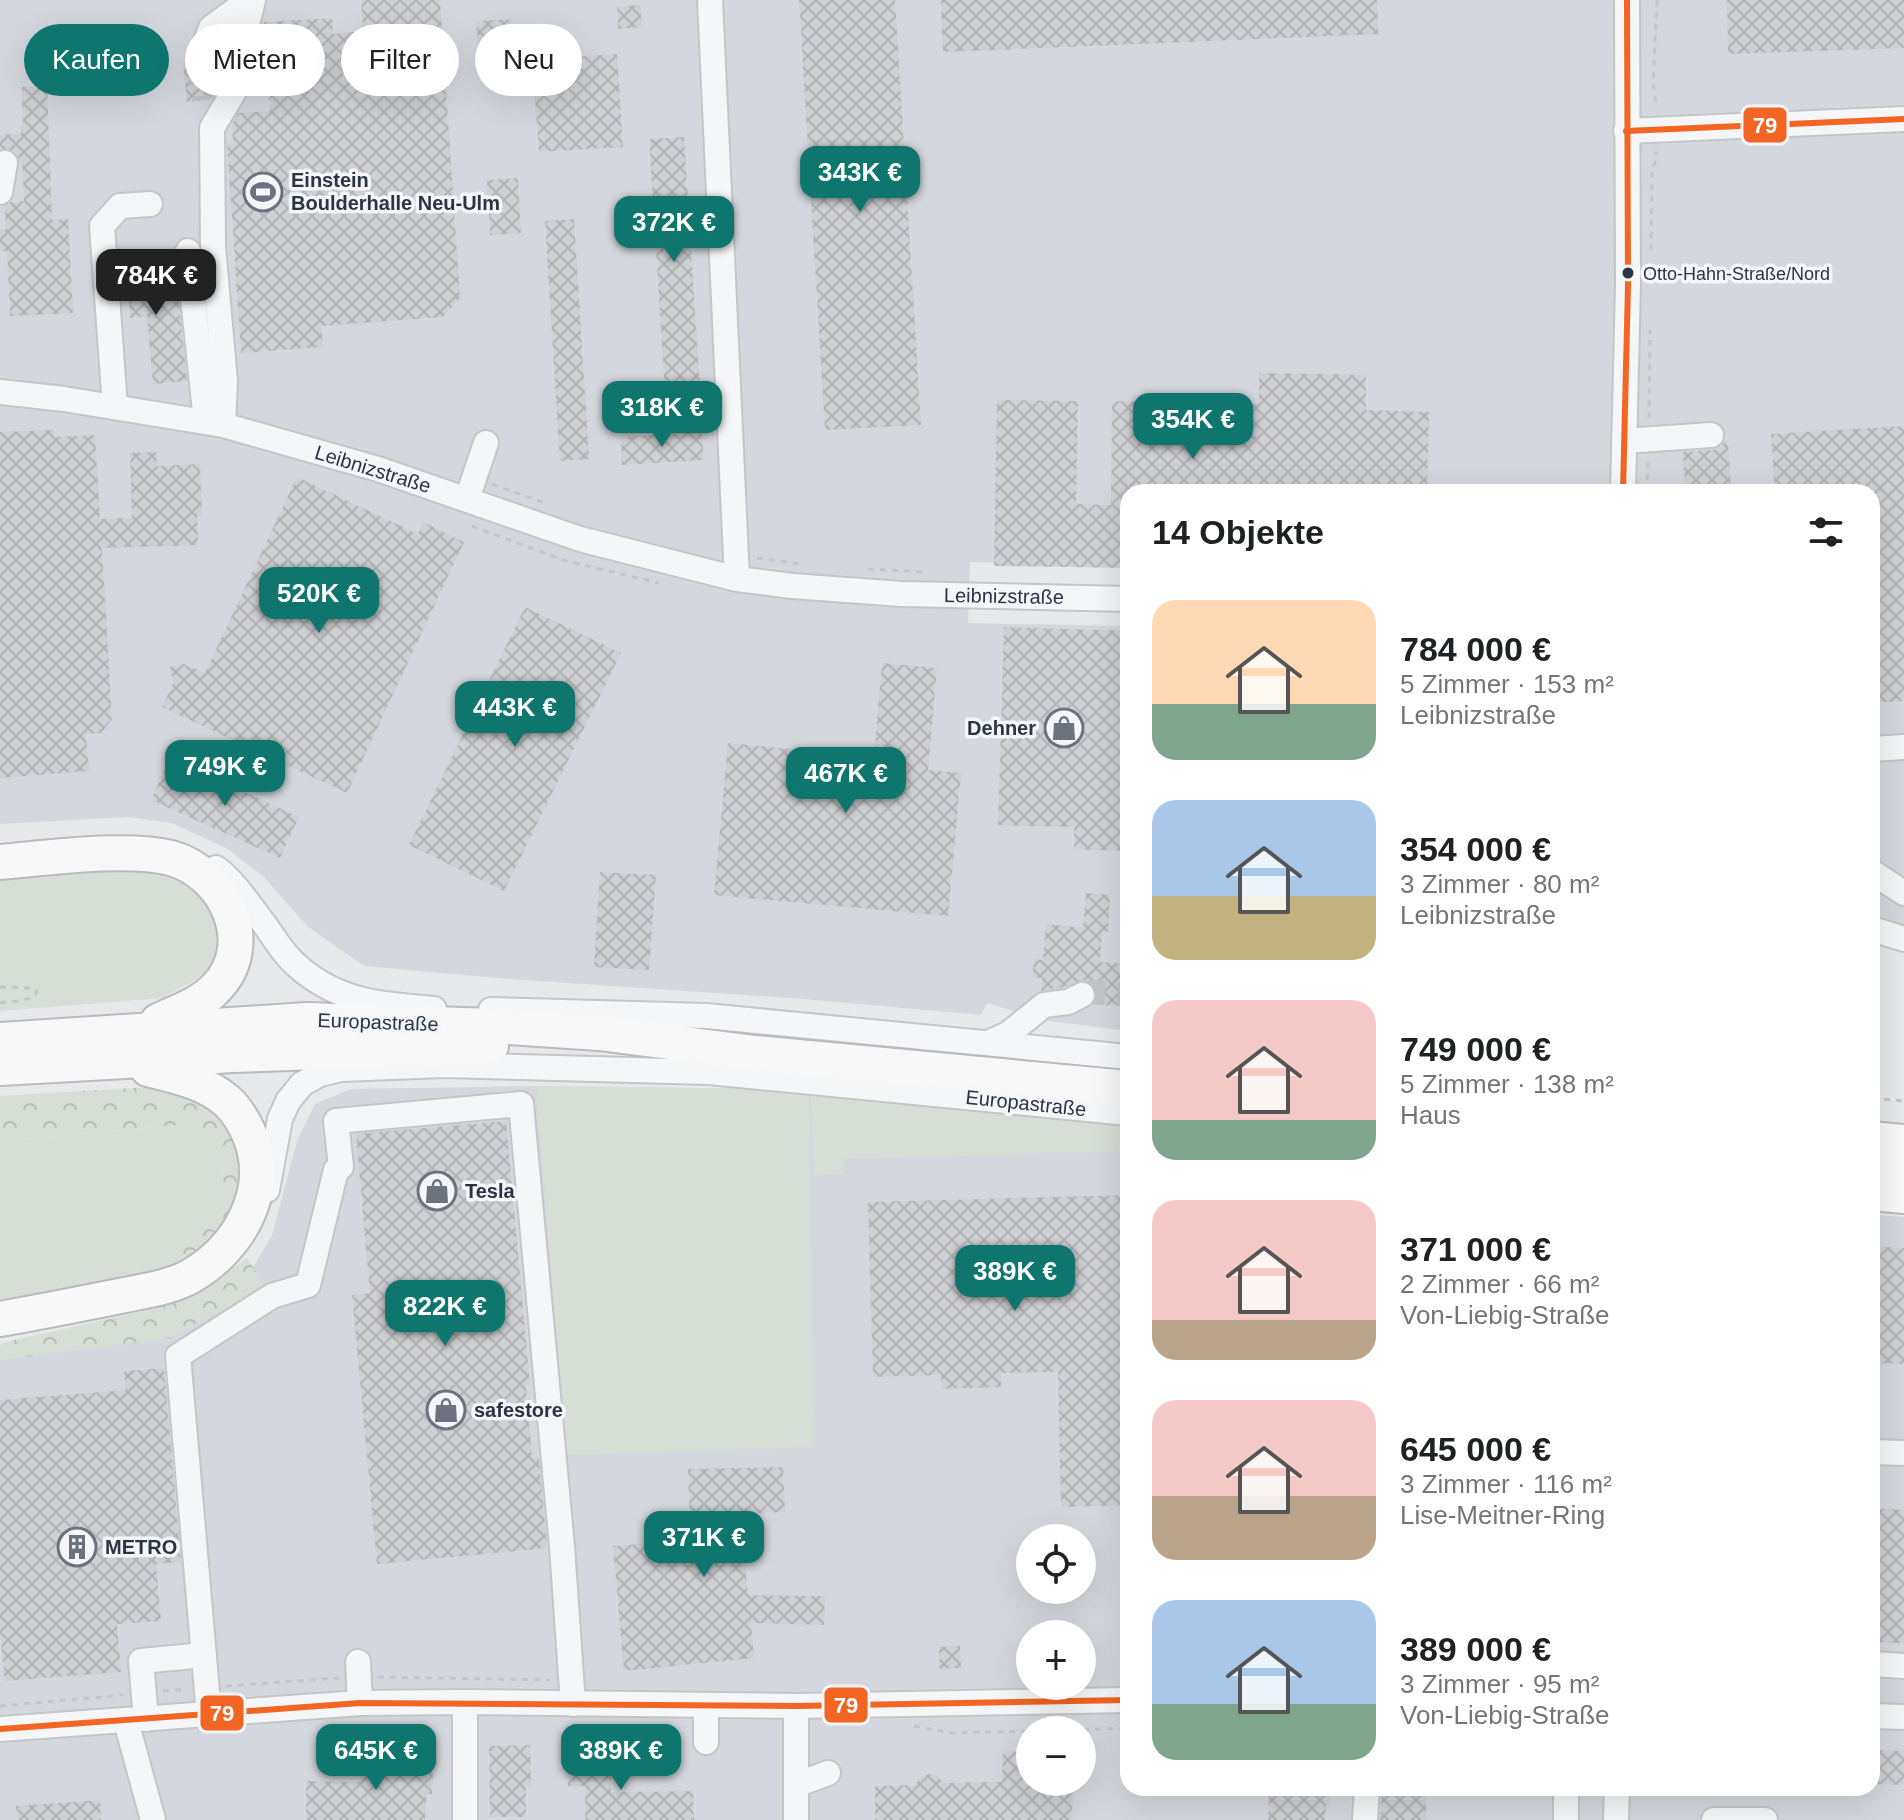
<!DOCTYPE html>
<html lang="de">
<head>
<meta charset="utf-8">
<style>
	body { margin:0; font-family:Helvetica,sans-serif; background:#f6f6f6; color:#202124; height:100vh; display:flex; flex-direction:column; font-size:30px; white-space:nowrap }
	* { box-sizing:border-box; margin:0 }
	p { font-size:26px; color:#757577 }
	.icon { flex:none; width:44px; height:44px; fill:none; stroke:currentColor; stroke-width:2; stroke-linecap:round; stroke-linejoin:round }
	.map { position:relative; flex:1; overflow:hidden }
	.panel { position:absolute; left:1120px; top:484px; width:760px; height:1312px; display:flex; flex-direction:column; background:#fff; border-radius:24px; box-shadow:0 8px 32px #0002 }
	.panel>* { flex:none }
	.hud { position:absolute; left:24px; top:24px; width:760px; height:72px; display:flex; gap:16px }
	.fabs { position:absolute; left:1016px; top:1524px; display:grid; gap:16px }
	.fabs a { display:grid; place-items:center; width:80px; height:80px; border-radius:50%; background:#fff; box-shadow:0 8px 32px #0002; font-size:40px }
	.price { position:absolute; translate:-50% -68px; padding:0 18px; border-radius:16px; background:#0f766e; color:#fff; font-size:26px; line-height:52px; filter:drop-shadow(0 2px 4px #0008) }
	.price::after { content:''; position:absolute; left:50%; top:48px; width:24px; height:18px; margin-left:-12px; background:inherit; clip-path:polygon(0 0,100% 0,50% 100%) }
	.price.current { background:#222; color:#fff }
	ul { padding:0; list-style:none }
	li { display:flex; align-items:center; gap:24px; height:200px; padding:0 32px }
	li span { display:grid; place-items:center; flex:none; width:224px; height:160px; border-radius:24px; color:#555 }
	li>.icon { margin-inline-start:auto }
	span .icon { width:96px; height:96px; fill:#fffc; stroke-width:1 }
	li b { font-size:34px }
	h2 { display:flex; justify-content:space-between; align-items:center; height:96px; padding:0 32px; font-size:34px }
	.chip { padding:0 28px; border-radius:36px; background:#fff; box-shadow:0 8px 32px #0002; font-size:28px; line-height:72px }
	.chip.current { background:#0f766e; color:#fff }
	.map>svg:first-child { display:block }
	.built { fill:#d4d7dd; fill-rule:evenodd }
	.grass { fill:#d6ded6 }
	.forest { fill:url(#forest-crowns) }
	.building { fill:url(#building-cross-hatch) }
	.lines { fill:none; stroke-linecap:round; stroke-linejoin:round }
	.minor-tunnel { stroke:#c1c4c9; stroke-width:24; stroke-dasharray:24 12; stroke-linecap:butt }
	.minor-casing { stroke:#c4c6c8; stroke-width:28 }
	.highway-casing { stroke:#b8bbbf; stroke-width:38 }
	.path { stroke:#c5c6ca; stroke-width:3; stroke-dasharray:6 6; stroke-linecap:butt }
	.minor { stroke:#f5f6f7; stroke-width:24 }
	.highway { stroke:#f8f8f8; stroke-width:34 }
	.bus-1-casing { stroke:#f4f6f9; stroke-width:12 }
	.bus-1 { stroke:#f26522; stroke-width:6 }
	.bus-dot { fill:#2b3445; stroke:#f4f6f9; stroke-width:3 }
	.labels { text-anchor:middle; stroke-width:7; stroke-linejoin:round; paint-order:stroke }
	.bus-label { font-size:18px; fill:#2b3445; stroke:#f4f6f9; text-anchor:start }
	.poi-label { font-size:20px; font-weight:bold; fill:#2b3445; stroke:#f4f6f9; text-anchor:start }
	.street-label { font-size:20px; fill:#2b3445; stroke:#f4f6f9 }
	.line-badge { stroke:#f4f6f9; stroke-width:3 }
	.badge-label { font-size:22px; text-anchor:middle; font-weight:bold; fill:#fff }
</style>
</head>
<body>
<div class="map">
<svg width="1904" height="1820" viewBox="0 0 1904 1820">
	<defs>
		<pattern id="forest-crowns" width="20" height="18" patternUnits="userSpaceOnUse" patternTransform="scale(2)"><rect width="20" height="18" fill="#d6ded6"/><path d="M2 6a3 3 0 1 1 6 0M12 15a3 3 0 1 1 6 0" fill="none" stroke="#b8bfb9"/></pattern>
		<pattern id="building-cross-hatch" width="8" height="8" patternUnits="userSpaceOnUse" patternTransform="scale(2)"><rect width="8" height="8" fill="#ced0d3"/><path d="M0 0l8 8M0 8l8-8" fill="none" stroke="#b1b3b6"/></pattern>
	</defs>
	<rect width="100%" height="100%" fill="#e6e8ea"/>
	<g class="built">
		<polygon points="0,0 1904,0 1904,925 1872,916 1872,492 1128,492 1128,567 970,562 968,623 1128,626 1128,1031 1042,1020 987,1003 981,1015 804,999 509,979 364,966 308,927 263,876 226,848 172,823 128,817 0,824"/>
		<path d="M536 1086 811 1090 1128 1131V1788H1872V1215L1904 1217V1820H0V1357L238 1293 272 1235 297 1141 315 1104 351 1089ZM1030 1538H1082V1590H1030ZM1030 1634H1082V1686H1030ZM1030 1730H1082V1782H1030Z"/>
	</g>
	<g class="grass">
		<polygon points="132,863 208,888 223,956 206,974 162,998 0,1011 0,873"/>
		<polygon points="536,1086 809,1089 813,1447 566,1455"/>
		<polygon points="811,1090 1128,1124 1128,1151 844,1159 843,1174 814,1176"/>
		<path d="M177 1125 207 1135C212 1144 219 1154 221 1164 225 1178 221 1193 215 1206 198 1241 172 1252 136 1261L139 1285 0 1310V1141Z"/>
	</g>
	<g class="forest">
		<path d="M168 1086 214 1103 241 1139V1212L206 1254 139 1285 136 1261C171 1252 198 1241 215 1206 221 1193 225 1178 221 1164 219 1154 212 1144 207 1136L177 1125 0 1141V1096Z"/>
		<path d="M247 1258 266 1286C235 1305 202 1318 171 1338L0 1360V1345L14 1340 148 1310 198 1294Z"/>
	</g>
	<g class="building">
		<polygon points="361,0 440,0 460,298 443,317 321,326 323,347 241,353 227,143 233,143 232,124 238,113 270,111 264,22 332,18 333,34 363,31"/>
		<polygon points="799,0 895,0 921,425 825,430"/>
		<polygon points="941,0 1377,0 1378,34 943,52"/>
		<polygon points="1727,0 1904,0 1904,48 1728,54"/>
		<polygon points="640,5 642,27 618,29 617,7"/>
		<polygon points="513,19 515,46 478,48 476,21"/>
		<polygon points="617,54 623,147 539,152 532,60"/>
		<polygon points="183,62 188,70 201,75 209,71 214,62 217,90 212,99 187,102"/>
		<polygon points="47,86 52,220 68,219 73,313 10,316 7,251 0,251 0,230 6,230 5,206 11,202 24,201 22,161 20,161 14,151 0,149 0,135 21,134 21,127 23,126 22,87"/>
		<polygon points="684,137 700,390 665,392 649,139"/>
		<polygon points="518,178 521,233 490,235 487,180"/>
		<polygon points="574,219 589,459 560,461 545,221"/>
		<polygon points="157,253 160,297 178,295 187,381 153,384 147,316 130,318 129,298 125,298 121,255"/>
		<polygon points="1259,373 1366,375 1366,410 1429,412 1427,492 1128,492 1128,568 994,566 997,400 1078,401 1076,504 1111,505 1112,401 1259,404"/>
		<polygon points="1904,426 1904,701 1872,703 1872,492 1775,492 1771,434"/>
		<polygon points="54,430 54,437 95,435 100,519 132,518 130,453 156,452 157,466 200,464 202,516 197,516 198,545 102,548 112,719 101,733 86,734 89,771 0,778 0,432"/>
		<polygon points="702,432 704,460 622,465 621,437"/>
		<polygon points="1725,440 1728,440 1731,492 1685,492 1683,452 1713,450 1720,447"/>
		<polygon points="297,477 418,534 423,522 464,542 347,793 162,707 174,682 169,667 184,664 205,673"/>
		<polygon points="525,607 621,653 504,891 409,845"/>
		<polygon points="1004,627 1128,631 1128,851 1074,849 1074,827 998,825"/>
		<polygon points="882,663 937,668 928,770 961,773 948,916 714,895 728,743 874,757"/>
		<polygon points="170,758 299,817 280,858 151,800"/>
		<polygon points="600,872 656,875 649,970 594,967"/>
		<polygon points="1086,893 1110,895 1108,932 1102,931 1100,962 1128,964 1128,1007 1093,1004 1097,997 1096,989 1091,983 1084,980 1064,987 1041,991 1042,978 1032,977 1034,959 1043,960 1046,924 1083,928"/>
		<polygon points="506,1121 530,1385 526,1385 532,1457 539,1457 547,1548 377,1564 352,1295 370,1293 356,1134"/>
		<polygon points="1128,1195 1128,1505 1061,1507 1058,1372 1001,1373 1001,1387 942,1389 941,1375 873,1377 868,1202"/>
		<polygon points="1872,1246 1904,1248 1904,1364 1872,1363"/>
		<polygon points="164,1368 181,1562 156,1564 161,1621 117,1624 121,1672 5,1681 0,1633 0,1400 126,1390 124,1371"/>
		<polygon points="783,1467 785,1512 740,1514 748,1595 825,1596 824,1625 751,1623 754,1658 624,1671 613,1546 690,1540 688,1469"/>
		<polygon points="1872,1508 1904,1510 1904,1643 1872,1642"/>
		<polygon points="960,1646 961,1668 940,1669 939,1647"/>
		<polygon points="530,1745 531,1787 526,1787 526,1817 490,1817 489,1746"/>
		<polygon points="610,1746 611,1792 693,1791 694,1820 585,1820 585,1786 568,1786 567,1747"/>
		<polygon points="1872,1750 1904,1751 1904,1785 1872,1784"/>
		<polygon points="430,1751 440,1761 433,1768 432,1794 426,1794 425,1820 306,1820 306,1781 360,1782 361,1763 378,1763 378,1757 423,1758"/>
		<polygon points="1003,1751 1030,1752 1030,1782 1073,1782 1072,1820 875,1820 875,1786 915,1785 919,1779 928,1774 937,1776 944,1783 1002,1782"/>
		<polygon points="1269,1788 1330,1788 1330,1805 1326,1805 1325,1820 1268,1820"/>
		<polygon points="1382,1788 1426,1788 1426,1820 1380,1820"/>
		<polygon points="100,1800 101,1820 17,1820 16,1806"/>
	</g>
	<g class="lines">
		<g class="minor-tunnel">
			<polyline points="199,60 204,100"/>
			<polyline points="1082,995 1090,992 1128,995"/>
		</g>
		<defs>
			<g id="minor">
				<polyline points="710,0 737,579"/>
				<polyline points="199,60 211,28 249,0"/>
				<polyline points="1626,131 1904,119"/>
				<polyline points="0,192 5,163"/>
				<polyline points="188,251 206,421"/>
				<polyline points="0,392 64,399 223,425 378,469 580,539 737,579 792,586 902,594 1128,599"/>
				<polyline points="115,407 102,226 120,206 150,204"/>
				<polyline points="223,425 225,381 213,247 212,128 239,83 244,37 253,0"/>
				<polyline points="1624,441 1711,435"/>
				<polyline points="1623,492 1628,285 1627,0"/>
				<polyline points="467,499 486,443"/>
				<polyline points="1872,749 1904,747"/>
				<path d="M216 868C235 882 250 906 265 925 273 936 281 950 291 960 333 1002 378 1004 434 1009"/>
				<polyline points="1872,872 1904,893"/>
				<polyline points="1872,929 1904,939"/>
				<polyline points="491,1010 706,1016 1128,1057"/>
				<polyline points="988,1043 1008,1034 1044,1005 1068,1002 1082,995"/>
				<polyline points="267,1190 280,1119 288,1101 302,1084 320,1074 341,1069 444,1065 709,1072 1128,1113"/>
				<polyline points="1872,1452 1904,1453"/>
				<polyline points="358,1662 360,1703"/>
				<polyline points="1872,1664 1904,1666"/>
				<polyline points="465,1702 465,1820"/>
				<polyline points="706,1706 706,1742"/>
				<polyline points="796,1706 796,1820"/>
				<polyline points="209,1715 178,1356 272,1296 308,1285 336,1170 341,1167 336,1121 521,1104 562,1547 573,1704"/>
				<polyline points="1872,1716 1904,1717"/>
				<polyline points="146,1719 141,1661 204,1655"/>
				<polyline points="126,1721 153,1820"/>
				<polyline points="0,1729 360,1703 465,1702 796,1706 1128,1700"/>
				<polyline points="796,1785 828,1773"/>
				<polyline points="1566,1788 1566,1820"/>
				<polyline points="1365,1820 1367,1788"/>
				<polyline points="1616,1820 1617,1788"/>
				<polyline points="1714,1820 1765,1820"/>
			</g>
			<g id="highway">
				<path d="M0 862C47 858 127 847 171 858 225 873 259 944 216 988 201 1004 177 1012 158 1021"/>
				<polyline points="0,1040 307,1020 495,1026 599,1033 755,1053 1128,1088"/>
				<polyline points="0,1068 233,1055 491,1046"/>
				<polyline points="1872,1139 1904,1142"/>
				<polyline points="1872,1165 1904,1168"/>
				<polyline points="1872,1193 1904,1196"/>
				<path d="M0 1319C40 1312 80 1304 120 1296 143 1291 170 1288 191 1276 239 1248 272 1191 250 1136 245 1124 237 1110 227 1101 205 1082 176 1076 148 1069"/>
			</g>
		</defs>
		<use href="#minor" class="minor-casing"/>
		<use href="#highway" class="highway-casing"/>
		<g class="path">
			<polyline points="1657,0 1653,83 1657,108"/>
			<polyline points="1651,250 1652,168 1656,161 1656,151"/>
			<polyline points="1649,418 1650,330"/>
			<polyline points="492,484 545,503"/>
			<polyline points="1647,492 1648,462"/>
			<polyline points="472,526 563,560 659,583"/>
			<polyline points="757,558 801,564"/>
			<polyline points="868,569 928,572"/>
			<path d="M0 987 33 988 37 992C31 1002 12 1001 0 1003"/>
			<polyline points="1872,1098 1904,1101"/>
			<polyline points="378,1677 550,1680"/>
			<polyline points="226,1686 339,1678"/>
			<polyline points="163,1691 187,1689"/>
			<polyline points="0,1706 123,1695"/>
			<polyline points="914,1726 952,1733 1030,1731"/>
			<polyline points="1059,1730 1128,1728"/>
		</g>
		<use href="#minor" class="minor"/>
		<use href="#highway" class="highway"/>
		<defs>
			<g id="bus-1">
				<polyline points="1626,131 1904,119"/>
				<polyline points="1623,492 1628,285 1627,0"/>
				<polyline points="0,1729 360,1703 796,1706 1128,1700"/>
			</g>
		</defs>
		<use href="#bus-1" class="bus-1-casing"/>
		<use href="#bus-1" class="bus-1"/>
	</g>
	<defs>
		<symbol id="stadium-ring" viewBox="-11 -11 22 22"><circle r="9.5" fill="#f4f6f9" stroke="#6c737f" stroke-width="1.5"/><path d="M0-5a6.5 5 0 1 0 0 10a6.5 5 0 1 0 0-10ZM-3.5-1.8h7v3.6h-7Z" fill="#6c737f"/></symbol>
		<symbol id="shop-ring" viewBox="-11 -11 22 22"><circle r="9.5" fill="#f4f6f9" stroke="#6c737f" stroke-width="1.5"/><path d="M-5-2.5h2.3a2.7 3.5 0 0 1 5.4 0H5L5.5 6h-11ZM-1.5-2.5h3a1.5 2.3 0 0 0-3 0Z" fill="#6c737f"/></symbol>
		<symbol id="building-ring" viewBox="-11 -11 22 22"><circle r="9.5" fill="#f4f6f9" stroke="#6c737f" stroke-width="1.5"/><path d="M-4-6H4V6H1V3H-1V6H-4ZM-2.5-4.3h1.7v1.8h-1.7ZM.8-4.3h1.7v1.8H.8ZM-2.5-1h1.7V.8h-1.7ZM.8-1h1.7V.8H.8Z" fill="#6c737f"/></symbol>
	</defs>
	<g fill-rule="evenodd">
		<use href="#stadium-ring" x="241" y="170" width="44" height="44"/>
		<use href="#shop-ring" x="1042" y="706" width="44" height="44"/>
		<use href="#shop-ring" x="415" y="1169" width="44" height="44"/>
		<use href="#shop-ring" x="424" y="1388" width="44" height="44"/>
		<use href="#building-ring" x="55" y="1525" width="44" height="44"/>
	</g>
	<circle class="bus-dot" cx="1628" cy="273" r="7"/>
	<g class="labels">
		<g class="bus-label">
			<text x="1643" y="280">Otto-Hahn-Straße/Nord</text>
		</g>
		<g class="poi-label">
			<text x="291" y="187">Einstein<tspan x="291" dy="23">Boulderhalle Neu-Ulm</tspan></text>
			<text x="1036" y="735" text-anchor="end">Dehner</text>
			<text x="465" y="1198">Tesla</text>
			<text x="474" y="1417">safestore</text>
			<text x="105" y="1554">METRO</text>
		</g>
		<g class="street-label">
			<text transform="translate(373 469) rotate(17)" y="7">Leibnizstraße</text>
			<text transform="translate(1004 596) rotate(1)" y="7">Leibnizstraße</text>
			<text transform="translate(378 1022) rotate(2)" y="7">Europastraße</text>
			<text transform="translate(1026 1103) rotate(6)" y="7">Europastraße</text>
		</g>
	</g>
	<g class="line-badge">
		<rect x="1742" y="106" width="46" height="38" rx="8" fill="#f26522"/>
		<rect x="823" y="1686" width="46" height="38" rx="8" fill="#f26522"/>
		<rect x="199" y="1694" width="46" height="38" rx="8" fill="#f26522"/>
	</g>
	<g class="badge-label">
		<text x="1765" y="133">79</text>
		<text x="846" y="1713">79</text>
		<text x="222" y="1721">79</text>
	</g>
</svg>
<div class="fabs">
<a><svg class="icon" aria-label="locate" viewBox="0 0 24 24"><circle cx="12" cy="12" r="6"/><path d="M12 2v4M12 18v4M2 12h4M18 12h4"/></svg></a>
<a>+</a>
<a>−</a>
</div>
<b class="price" style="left:860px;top:214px">343K €</b>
<b class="price" style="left:674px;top:264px">372K €</b>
<b class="price current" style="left:156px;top:317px">784K €</b>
<b class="price" style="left:662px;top:449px">318K €</b>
<b class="price" style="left:1193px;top:461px">354K €</b>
<b class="price" style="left:319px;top:635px">520K €</b>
<b class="price" style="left:515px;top:749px">443K €</b>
<b class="price" style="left:225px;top:808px">749K €</b>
<b class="price" style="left:846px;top:815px">467K €</b>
<b class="price" style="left:1015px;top:1313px">389K €</b>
<b class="price" style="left:445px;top:1348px">822K €</b>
<b class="price" style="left:704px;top:1579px">371K €</b>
<b class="price" style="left:376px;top:1792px">645K €</b>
<b class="price" style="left:621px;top:1792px">389K €</b>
<div class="hud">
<a class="chip current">Kaufen</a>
<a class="chip">Mieten</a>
<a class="chip">Filter</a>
<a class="chip">Neu</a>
</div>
<section class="panel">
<h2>14 Objekte<svg class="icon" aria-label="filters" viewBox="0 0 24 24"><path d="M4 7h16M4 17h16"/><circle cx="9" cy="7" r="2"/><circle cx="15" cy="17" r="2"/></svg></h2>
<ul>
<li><span style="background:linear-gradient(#ffd9b3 65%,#7fa58c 0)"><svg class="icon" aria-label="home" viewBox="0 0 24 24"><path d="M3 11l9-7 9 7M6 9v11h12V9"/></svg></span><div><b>784 000 €</b><p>5 Zimmer · 153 m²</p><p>Leibnizstraße</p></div></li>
<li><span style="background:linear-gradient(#a9c7e8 60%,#c2b280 0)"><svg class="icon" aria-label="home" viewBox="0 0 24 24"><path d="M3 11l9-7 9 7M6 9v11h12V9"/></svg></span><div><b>354 000 €</b><p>3 Zimmer · 80 m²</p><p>Leibnizstraße</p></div></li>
<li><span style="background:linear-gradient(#f6c9c9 75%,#7fa58c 0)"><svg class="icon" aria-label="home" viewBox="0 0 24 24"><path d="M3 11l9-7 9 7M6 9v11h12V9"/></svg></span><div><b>749 000 €</b><p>5 Zimmer · 138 m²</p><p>Haus</p></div></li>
<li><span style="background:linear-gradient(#f6c9c9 75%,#b9a48a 0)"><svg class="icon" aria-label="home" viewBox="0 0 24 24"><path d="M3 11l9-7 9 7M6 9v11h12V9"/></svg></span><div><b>371 000 €</b><p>2 Zimmer · 66 m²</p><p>Von-Liebig-Straße</p></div></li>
<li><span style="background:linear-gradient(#f6c9c9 60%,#b9a48a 0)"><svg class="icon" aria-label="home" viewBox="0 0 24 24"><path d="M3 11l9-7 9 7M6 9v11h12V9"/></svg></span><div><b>645 000 €</b><p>3 Zimmer · 116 m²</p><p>Lise-Meitner-Ring</p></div></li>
<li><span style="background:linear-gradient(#a9c7e8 65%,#7fa58c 0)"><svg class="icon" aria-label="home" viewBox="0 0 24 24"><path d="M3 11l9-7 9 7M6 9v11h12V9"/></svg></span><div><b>389 000 €</b><p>3 Zimmer · 95 m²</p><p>Von-Liebig-Straße</p></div></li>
</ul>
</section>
</div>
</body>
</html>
